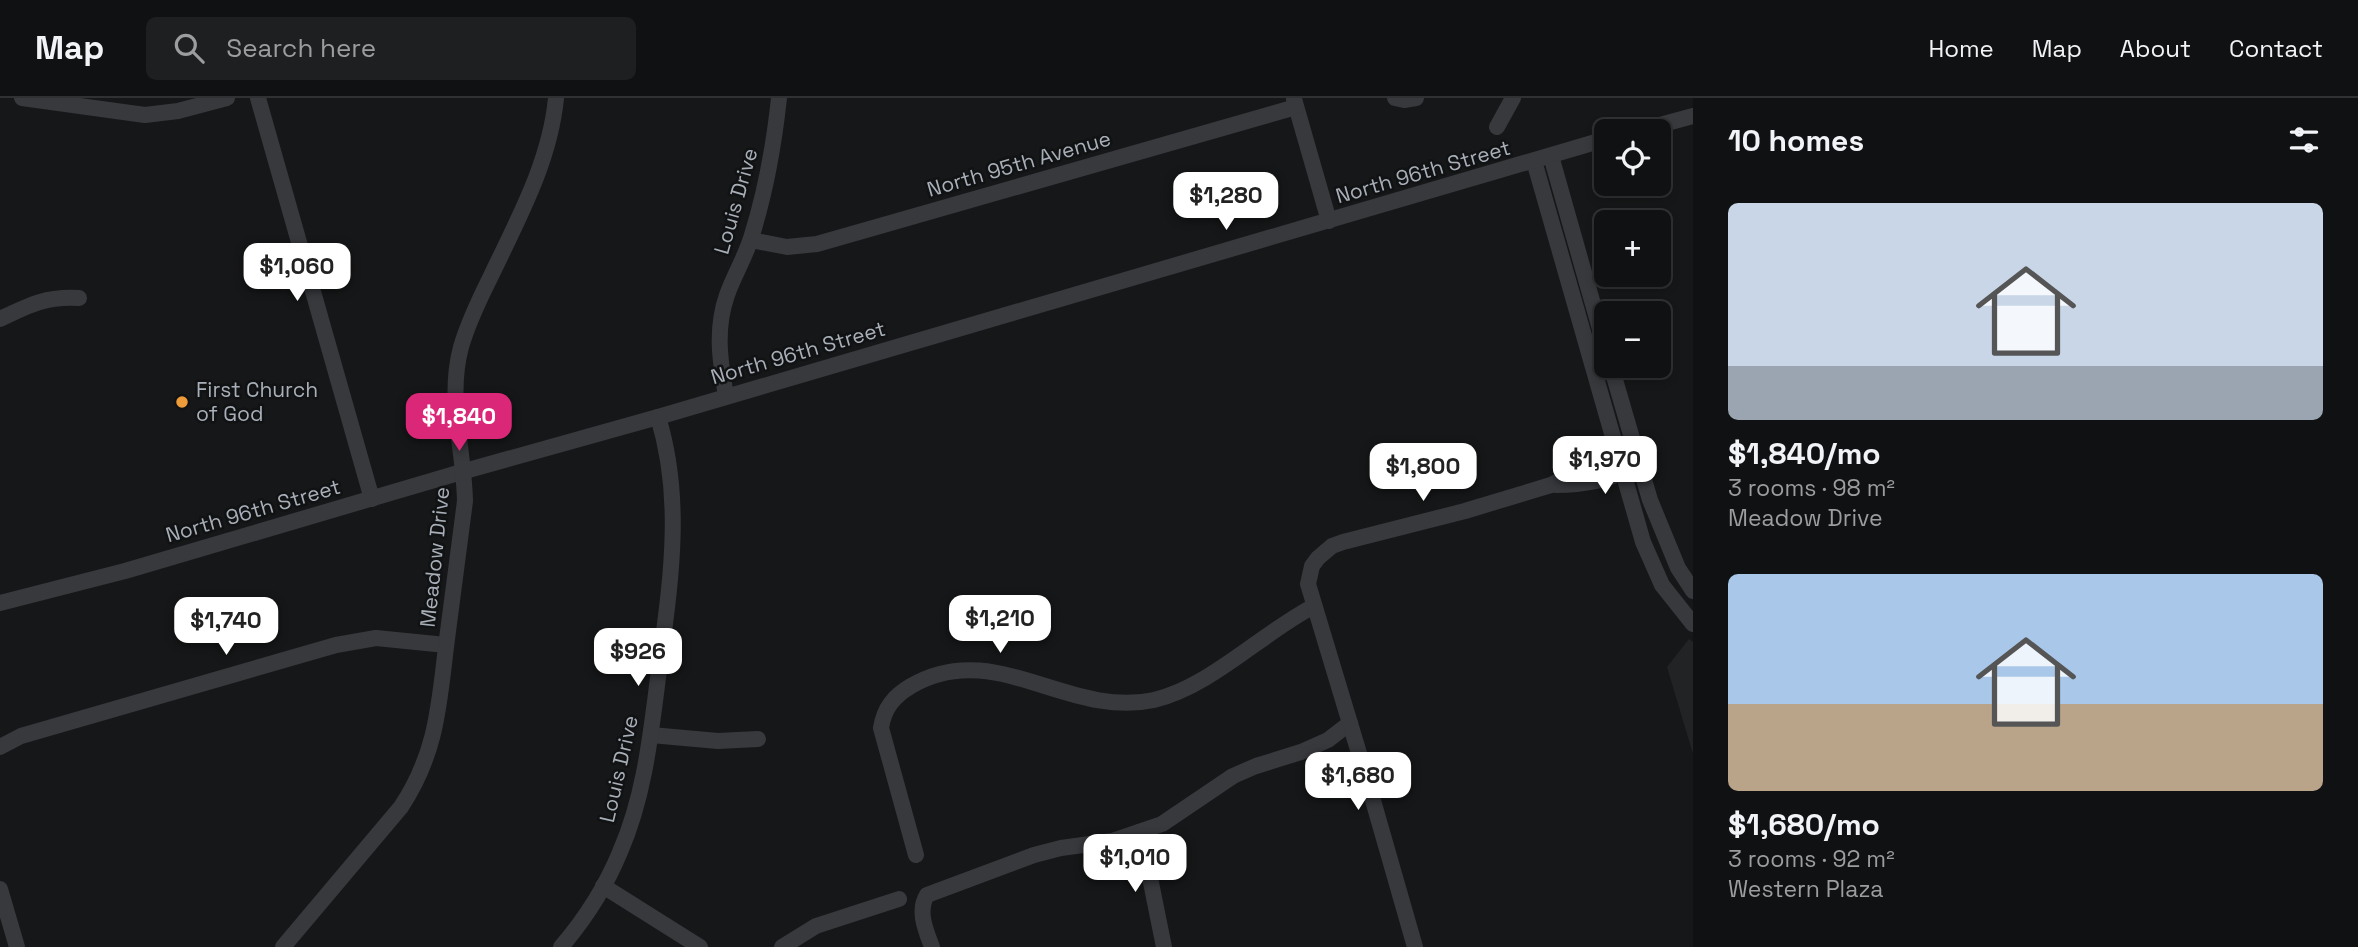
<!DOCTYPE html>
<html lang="en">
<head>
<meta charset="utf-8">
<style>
	body { margin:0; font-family:"Space Grotesk",sans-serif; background:#1e1f20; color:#f1f3f6; height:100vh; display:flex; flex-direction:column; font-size:26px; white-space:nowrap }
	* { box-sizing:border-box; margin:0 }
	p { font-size:23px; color:#9c9d9f }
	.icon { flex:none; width:38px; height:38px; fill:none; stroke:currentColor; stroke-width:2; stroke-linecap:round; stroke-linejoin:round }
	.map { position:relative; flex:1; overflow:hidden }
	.drawer { display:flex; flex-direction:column; background:#101112; width:665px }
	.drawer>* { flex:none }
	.buttons { position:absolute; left:1594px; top:21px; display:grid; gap:14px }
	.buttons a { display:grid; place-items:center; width:77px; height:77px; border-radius:10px; background:#101112; box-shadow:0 4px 10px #0003,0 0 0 2px #303132; font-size:35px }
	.price { position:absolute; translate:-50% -60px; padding:0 16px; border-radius:14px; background:#fff; color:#222; font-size:23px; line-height:46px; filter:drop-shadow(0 2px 4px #0008) }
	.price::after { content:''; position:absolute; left:50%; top:42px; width:21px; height:16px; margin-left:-10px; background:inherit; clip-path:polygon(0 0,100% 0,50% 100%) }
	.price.current { background:#db2777; color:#fff }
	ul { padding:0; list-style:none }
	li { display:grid; align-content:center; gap:14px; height:371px; padding:0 35px }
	li span { display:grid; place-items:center; height:217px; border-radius:10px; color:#555 }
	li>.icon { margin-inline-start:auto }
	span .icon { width:126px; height:126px; fill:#fffc; stroke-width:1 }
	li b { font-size:30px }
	h2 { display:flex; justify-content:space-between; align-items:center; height:84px; padding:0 35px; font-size:30px }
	header { display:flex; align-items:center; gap:42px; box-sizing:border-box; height:98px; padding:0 35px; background:#101112; border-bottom:2px solid #303132 }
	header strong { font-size:33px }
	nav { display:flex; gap:38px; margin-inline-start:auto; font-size:24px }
	.search { width:490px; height:63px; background:#1e1f20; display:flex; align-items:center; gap:18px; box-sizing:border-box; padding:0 24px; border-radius:10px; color:#9c9d9f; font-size:26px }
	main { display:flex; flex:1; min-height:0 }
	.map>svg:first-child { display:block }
	.built { fill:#222325 }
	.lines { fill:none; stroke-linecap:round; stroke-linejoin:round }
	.minor { stroke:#37393d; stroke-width:16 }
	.poi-dot { fill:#ee9b39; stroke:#111213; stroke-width:2.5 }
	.labels { text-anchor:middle; stroke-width:5; stroke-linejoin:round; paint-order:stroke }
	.street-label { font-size:21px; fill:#a9afb8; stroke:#111213 }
	.poi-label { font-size:21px; fill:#a9afb8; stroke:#111213; text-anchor:start }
</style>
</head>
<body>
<header>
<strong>Map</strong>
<div class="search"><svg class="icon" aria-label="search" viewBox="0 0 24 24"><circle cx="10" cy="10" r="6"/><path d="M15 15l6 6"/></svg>Search here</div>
<nav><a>Home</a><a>Map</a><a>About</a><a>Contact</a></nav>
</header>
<main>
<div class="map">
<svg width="1693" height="849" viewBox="0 0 1693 849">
	<rect width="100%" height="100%" fill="#161718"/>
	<polygon class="built" points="1689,541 1693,544 1693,656 1667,569"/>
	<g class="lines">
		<g class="minor">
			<polyline points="22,0 145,17 178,13 227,0"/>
			<polyline points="258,0 372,401"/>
			<polyline points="1395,0 1404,2 1416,0"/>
			<polyline points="1294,1 1329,123"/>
			<polyline points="1497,29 1513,0"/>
			<polyline points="1638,33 1693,18"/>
			<polyline points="1551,58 1606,252"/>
			<polyline points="1534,63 1643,444 1662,487 1693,526"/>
			<polyline points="751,142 787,149 817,146 1296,9"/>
			<path d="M0 221C29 207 46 198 79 200"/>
			<polyline points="1611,268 1650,402 1678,470 1693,493"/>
			<path d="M726 298C720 263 715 231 727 197 734 177 746 158 752 137 766 92 774 47 779 0"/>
			<path d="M1556 387C1579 387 1615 383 1631 367"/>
			<polyline points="0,505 125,473 465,373 658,319 1606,41"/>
			<polyline points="651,637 718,643 758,641"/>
			<polyline points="0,649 21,638 336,547 376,540 446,547"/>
			<polyline points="1139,734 1143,745 1164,849"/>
			<path d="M916 757 881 630C884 610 894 598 911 588 994 539 1068 621 1154 602 1210 589 1262 535 1314 508"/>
			<polyline points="603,788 700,849"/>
			<polyline points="0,791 17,849"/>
			<path d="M283 849 401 709C438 653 439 604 447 541 453 495 459 449 465 403 464 351 447 301 461 249 468 225 479 202 490 180 517 123 550 64 556 0"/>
			<path d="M561 849C585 821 606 788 620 754 645 697 651 634 659 572 670 487 684 403 658 319"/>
			<polyline points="782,849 816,828 899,801"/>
			<path d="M932 849C926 833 917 813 927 797L1034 757 1061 750 1112 743 1162 726 1233 678 1256 668 1301 654 1328 642 1350 625"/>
			<polyline points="1415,849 1368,685 1308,486 1312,468 1318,460 1332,448 1343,444 1465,413 1551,387 1577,373 1619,359 1637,360"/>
		</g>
	</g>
	<circle class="poi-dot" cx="182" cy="304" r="7"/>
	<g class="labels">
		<g class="street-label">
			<text transform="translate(1019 66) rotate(-16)" y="7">North 95th Avenue</text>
			<text transform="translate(1423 74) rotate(-16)" y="7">North 96th Street</text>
			<text transform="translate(736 103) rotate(-74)" y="7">Louis Drive</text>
			<text transform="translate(798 255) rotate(-16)" y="7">North 96th Street</text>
			<text transform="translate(253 413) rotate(-16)" y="7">North 96th Street</text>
			<text transform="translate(435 459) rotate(-84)" y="7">Meadow Drive</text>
			<text transform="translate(619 671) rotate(-77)" y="7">Louis Drive</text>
		</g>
		<g class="poi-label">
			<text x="196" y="299">First Church<tspan x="196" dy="24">of God</tspan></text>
		</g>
	</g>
</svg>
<div class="buttons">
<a><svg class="icon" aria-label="locate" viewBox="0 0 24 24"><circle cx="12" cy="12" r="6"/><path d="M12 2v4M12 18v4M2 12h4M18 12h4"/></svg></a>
<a>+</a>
<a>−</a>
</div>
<b class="price" style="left:1226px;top:134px">$1,280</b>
<b class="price" style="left:297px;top:205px">$1,060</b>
<b class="price current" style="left:459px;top:355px">$1,840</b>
<b class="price" style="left:1605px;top:398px">$1,970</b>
<b class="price" style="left:1423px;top:405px">$1,800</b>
<b class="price" style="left:1000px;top:557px">$1,210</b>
<b class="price" style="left:226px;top:559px">$1,740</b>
<b class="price" style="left:638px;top:590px">$926</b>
<b class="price" style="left:1358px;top:714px">$1,680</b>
<b class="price" style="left:1135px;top:796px">$1,010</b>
</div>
<section class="drawer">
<h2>10 homes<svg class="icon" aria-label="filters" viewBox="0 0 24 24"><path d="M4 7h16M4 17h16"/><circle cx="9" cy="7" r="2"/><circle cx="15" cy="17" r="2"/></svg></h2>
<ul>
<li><span style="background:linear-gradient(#c9d6e8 75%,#9aa5b1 0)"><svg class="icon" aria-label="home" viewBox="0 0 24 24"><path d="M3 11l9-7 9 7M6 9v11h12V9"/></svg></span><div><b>$1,840/mo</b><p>3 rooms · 98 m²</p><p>Meadow Drive</p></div></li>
<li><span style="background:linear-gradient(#a9c7e8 60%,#b9a48a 0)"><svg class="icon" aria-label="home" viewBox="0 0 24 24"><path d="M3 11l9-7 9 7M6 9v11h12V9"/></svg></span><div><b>$1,680/mo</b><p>3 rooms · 92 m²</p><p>Western Plaza</p></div></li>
</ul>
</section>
</main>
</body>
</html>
